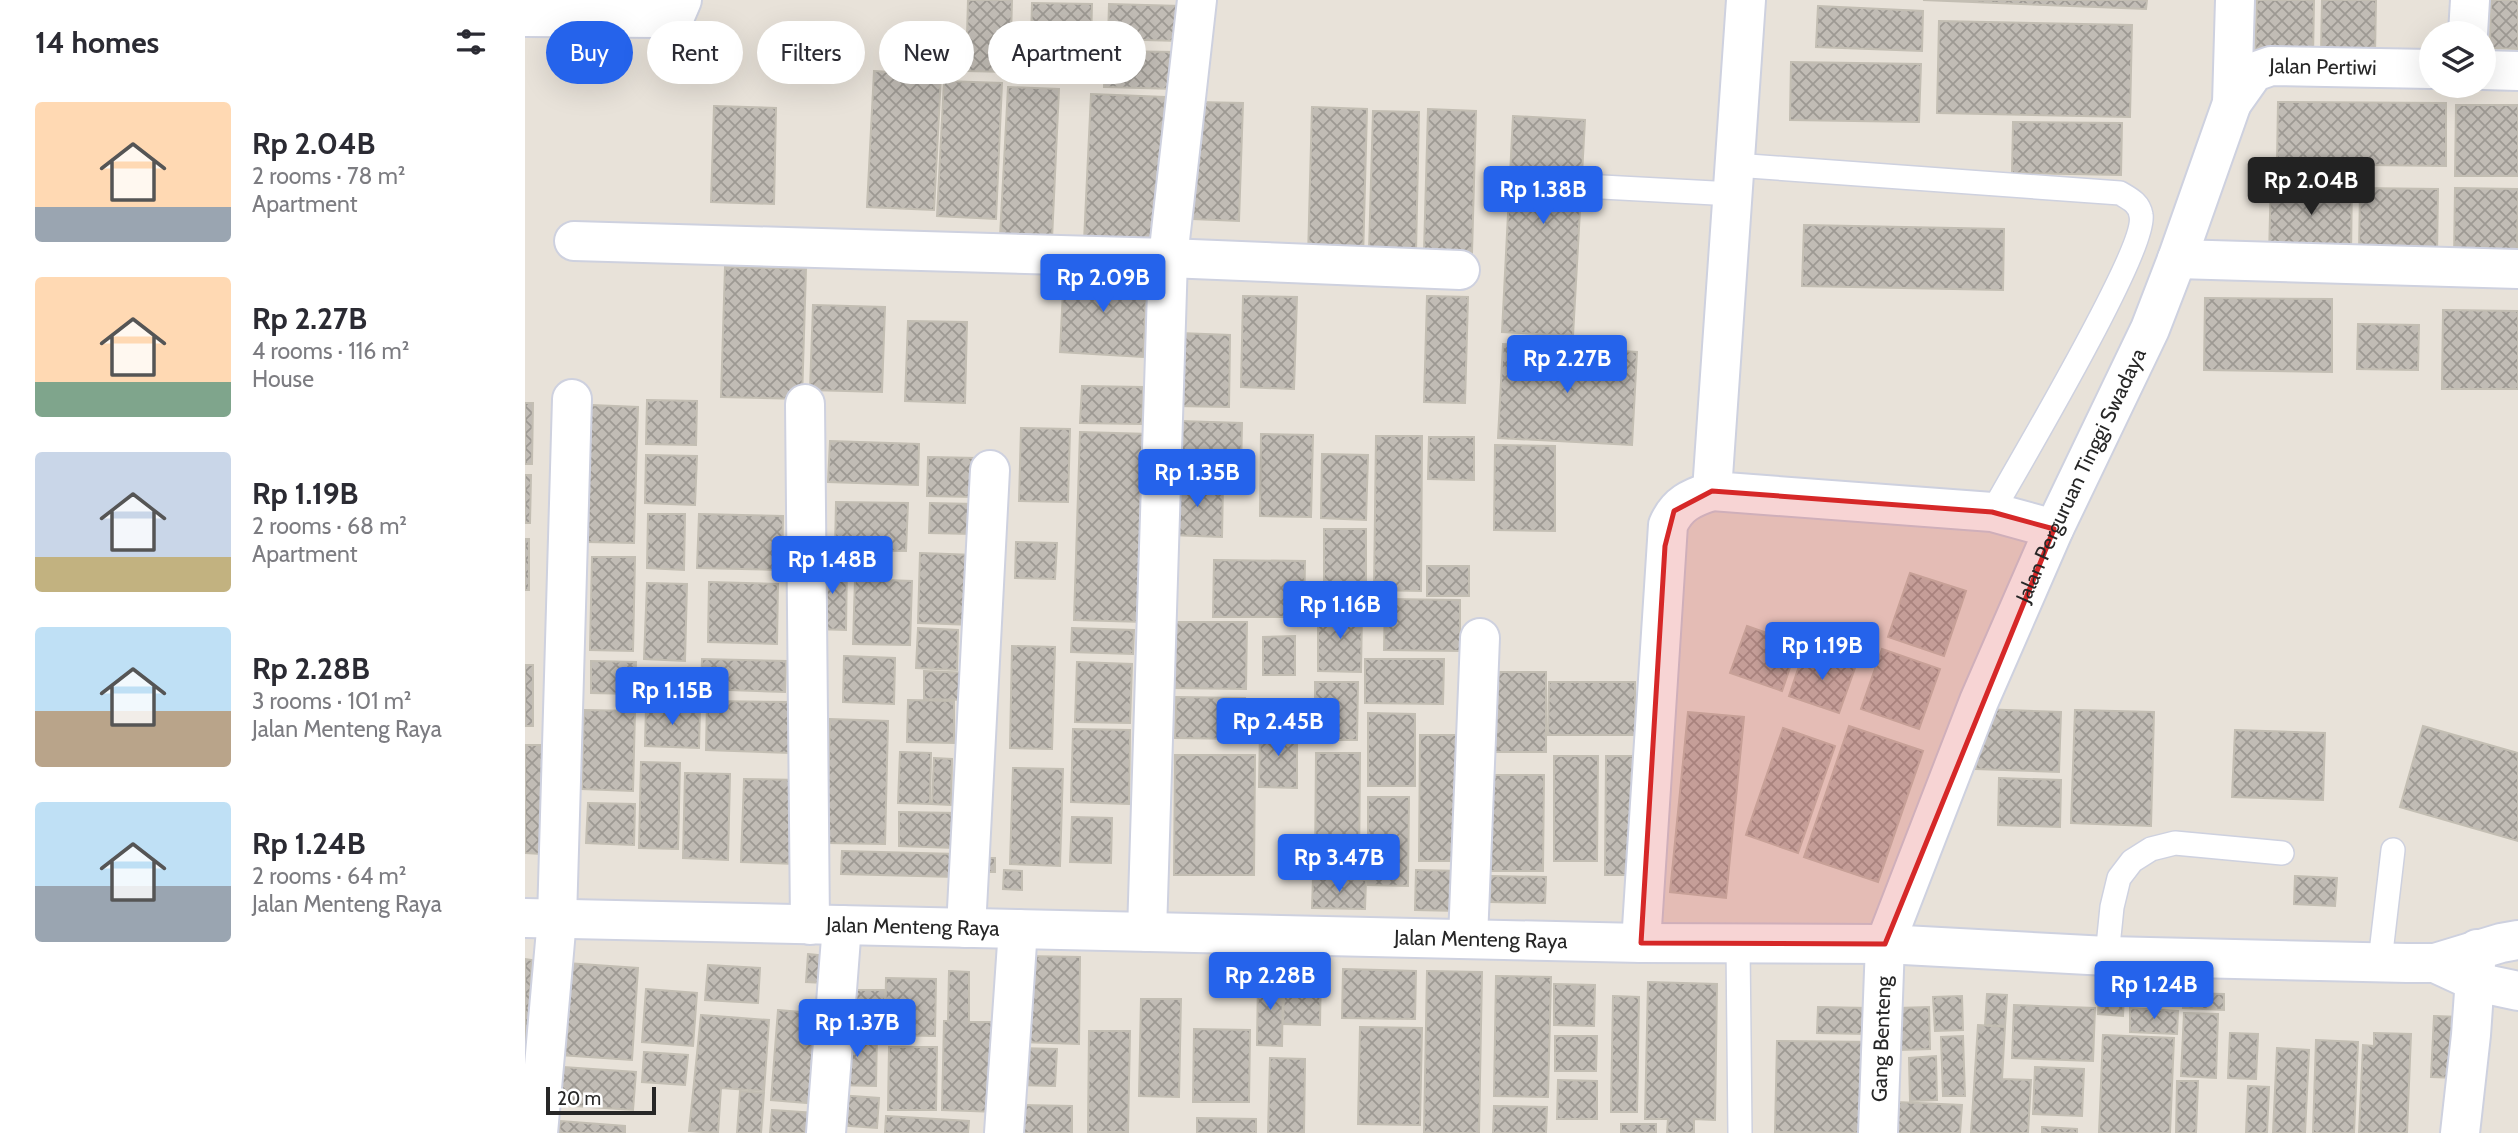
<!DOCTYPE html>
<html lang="en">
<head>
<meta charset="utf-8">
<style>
	body { margin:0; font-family:Cabin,sans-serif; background:#f7f7f7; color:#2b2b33; height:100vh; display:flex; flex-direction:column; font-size:26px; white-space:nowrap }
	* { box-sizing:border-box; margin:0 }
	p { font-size:23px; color:#7c7c81 }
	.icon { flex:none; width:38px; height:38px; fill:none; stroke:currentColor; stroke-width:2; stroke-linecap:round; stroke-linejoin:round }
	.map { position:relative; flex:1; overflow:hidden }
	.details { display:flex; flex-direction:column; background:#fff; width:525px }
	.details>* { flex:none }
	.hud { position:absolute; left:21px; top:21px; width:665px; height:63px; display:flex; gap:14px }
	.buttons { position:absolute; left:1894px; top:21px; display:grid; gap:14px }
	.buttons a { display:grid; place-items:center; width:77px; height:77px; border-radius:50%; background:#fff; box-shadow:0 7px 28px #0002; font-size:35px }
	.scale { position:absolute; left:21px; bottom:18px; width:110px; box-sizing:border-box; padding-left:7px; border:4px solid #272727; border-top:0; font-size:19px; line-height:24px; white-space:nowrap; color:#272727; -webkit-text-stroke:5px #fff; paint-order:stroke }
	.price { position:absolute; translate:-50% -60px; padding:0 16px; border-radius:7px; background:#2563eb; color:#fff; font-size:23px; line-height:46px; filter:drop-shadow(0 2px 4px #0008) }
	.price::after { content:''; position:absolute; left:50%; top:42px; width:21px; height:16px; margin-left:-10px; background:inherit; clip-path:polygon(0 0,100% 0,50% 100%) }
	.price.active { background:#222; color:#fff }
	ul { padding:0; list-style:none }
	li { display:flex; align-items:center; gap:21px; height:175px; padding:0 35px }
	li span { display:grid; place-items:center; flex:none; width:196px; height:140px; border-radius:7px; color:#555 }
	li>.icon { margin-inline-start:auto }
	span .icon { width:84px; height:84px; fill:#fffc; stroke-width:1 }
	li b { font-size:30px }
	h2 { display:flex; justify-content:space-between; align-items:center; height:84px; padding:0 35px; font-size:30px }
	.chip { padding:0 24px; border-radius:32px; background:#fff; box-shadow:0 7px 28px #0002; font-size:24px; line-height:63px }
	.chip.active { background:#2563eb; color:#fff }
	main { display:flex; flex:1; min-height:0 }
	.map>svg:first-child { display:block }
	.building { fill:url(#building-cross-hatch); stroke:#c3beb3; stroke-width:2 }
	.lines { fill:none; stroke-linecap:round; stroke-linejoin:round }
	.service-casing { stroke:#ced1df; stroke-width:26 }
	.minor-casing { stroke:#ced1df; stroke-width:42 }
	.tertiary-casing { stroke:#ced1df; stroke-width:42 }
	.service { stroke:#fff; stroke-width:23 }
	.minor { stroke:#fff; stroke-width:38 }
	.tertiary { stroke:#fff; stroke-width:38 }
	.marked { fill:#d62828; fill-opacity:0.2; stroke:#d62828; stroke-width:5; stroke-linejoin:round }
	.labels { text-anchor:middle; stroke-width:6; stroke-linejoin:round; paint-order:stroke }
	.street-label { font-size:21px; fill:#272727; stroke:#fff }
</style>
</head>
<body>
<main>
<section class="details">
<h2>14 homes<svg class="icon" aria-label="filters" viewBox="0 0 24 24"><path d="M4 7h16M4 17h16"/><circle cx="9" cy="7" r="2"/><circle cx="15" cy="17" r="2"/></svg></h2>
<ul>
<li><span style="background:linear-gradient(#ffd9b3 75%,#9aa5b1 0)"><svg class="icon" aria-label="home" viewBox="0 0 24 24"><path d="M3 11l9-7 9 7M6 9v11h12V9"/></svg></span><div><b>Rp 2.04B</b><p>2 rooms · 78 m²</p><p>Apartment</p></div></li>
<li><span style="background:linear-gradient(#ffd9b3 75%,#7fa58c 0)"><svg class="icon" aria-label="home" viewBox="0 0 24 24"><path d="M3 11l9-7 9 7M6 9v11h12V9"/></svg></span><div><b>Rp 2.27B</b><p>4 rooms · 116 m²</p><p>House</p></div></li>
<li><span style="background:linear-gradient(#c9d6e8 75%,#c2b280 0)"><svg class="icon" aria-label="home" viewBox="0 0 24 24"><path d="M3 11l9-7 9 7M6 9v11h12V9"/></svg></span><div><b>Rp 1.19B</b><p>2 rooms · 68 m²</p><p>Apartment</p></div></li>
<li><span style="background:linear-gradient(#bfe0f5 60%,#b9a48a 0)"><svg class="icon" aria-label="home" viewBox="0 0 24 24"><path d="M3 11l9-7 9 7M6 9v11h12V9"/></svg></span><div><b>Rp 2.28B</b><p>3 rooms · 101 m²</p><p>Jalan Menteng Raya</p></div></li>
<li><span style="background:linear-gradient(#bfe0f5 60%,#9aa5b1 0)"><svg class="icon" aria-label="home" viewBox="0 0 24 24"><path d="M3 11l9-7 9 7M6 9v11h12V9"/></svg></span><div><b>Rp 1.24B</b><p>2 rooms · 64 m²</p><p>Jalan Menteng Raya</p></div></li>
</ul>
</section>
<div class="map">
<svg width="1993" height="1133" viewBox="0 0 1993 1133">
	<defs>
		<pattern id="building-cross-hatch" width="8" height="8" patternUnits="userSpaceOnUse" patternTransform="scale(1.75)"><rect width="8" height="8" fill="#c1bcb5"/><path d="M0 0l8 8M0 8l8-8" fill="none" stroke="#9d9993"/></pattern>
	</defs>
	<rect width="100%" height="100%" fill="#e8e2d9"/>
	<g class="building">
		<polygon points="443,0 487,0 485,72 441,71"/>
		<polygon points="1398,0 1622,0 1621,9"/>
		<polygon points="1732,0 1789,0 1788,57 1730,56"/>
		<polygon points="1797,0 1851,0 1850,55 1796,54"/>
		<polygon points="1966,0 1993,0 1993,49 1965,48"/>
		<polygon points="507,3 567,4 565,80 505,79"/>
		<polygon points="584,4 656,6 655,41 583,39"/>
		<polygon points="1293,6 1398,11 1397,51 1291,47"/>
		<polygon points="1414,21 1607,25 1605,117 1412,113"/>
		<polygon points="580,51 653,52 652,89 579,87"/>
		<polygon points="1266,62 1396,64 1394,122 1265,120"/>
		<polygon points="349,71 416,75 409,210 342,207"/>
		<polygon points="419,81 477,83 471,219 412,216"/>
		<polygon points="483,87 534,89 527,239 475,237"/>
		<polygon points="566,94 640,97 633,244 559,241"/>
		<polygon points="672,102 718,103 714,221 668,219"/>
		<polygon points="1753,102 1921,103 1921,166 1752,164"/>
		<polygon points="1931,105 1993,105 1993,176 1930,176"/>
		<polygon points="189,106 251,108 249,204 186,202"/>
		<polygon points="787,107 842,109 838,259 783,257"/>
		<polygon points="903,109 951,111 947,253 899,252"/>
		<polygon points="848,111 894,112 891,252 844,251"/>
		<polygon points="988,116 1060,120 1048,336 977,332"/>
		<polygon points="1488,122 1597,123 1596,175 1487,173"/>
		<polygon points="1746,176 1827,176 1826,258 1744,256"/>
		<polygon points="1835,188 1913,189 1912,255 1834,254"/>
		<polygon points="1930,188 1993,189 1992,262 1929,261"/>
		<polygon points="1279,225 1479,229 1478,290 1277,286"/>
		<polygon points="200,267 281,269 277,399 196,397"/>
		<polygon points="539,270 622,275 618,357 535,352"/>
		<polygon points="718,296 772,297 769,389 716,387"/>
		<polygon points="902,296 943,297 940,403 899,402"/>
		<polygon points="1680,298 1807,299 1807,372 1679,370"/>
		<polygon points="288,305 360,307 357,392 285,390"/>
		<polygon points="1918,310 1993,311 1993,389 1917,389"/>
		<polygon points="383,321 442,322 440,403 380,401"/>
		<polygon points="1833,324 1894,325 1893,370 1832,369"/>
		<polygon points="654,333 705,335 704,407 652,406"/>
		<polygon points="978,344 1112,352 1107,445 973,438"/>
		<polygon points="557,386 618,387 617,424 555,423"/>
		<polygon points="122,400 172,401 171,445 121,444"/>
		<polygon points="0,403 8,403 7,464 0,464"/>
		<polygon points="66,405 113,407 109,543 62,542"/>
		<polygon points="654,421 717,423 716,472 653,470"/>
		<polygon points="496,428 545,429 543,502 494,501"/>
		<polygon points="555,432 625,434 620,622 549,620"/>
		<polygon points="736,434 788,435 786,517 735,516"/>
		<polygon points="851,436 897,436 896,591 849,590"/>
		<polygon points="904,437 949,437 949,480 903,479"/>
		<polygon points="305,441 394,444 393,485 303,482"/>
		<polygon points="970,445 1030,446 1030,531 969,530"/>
		<polygon points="797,454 843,455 841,520 796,518"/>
		<polygon points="121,455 172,456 170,505 120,503"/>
		<polygon points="403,457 452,458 451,497 402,496"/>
		<polygon points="0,475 6,475 5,523 0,523"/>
		<polygon points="646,482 698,483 697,537 645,535"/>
		<polygon points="311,502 383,503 381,551 310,550"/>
		<polygon points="405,503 449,504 448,534 404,533"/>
		<polygon points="123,514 160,514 159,570 122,568"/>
		<polygon points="174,514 258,516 257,570 172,568"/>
		<rect x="799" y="529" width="42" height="57"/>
		<rect x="0" y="539" width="4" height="51"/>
		<polygon points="491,542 532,543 530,579 490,578"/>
		<polygon points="395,553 450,555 449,625 393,623"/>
		<polygon points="67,557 110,557 108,651 65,650"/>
		<polygon points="689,560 780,561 779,617 688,617"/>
		<polygon points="293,562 322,563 321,630 291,629"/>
		<rect x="902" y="566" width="42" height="30"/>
		<polygon points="1385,573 1441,591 1419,656 1363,637"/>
		<polygon points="330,579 387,581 385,645 328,644"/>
		<polygon points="184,582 253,584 252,644 183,642"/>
		<polygon points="122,583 162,584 160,661 119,659"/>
		<polygon points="860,599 935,600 935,651 859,650"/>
		<polygon points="793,610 837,611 836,672 793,671"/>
		<polygon points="646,622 722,622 721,689 646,688"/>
		<polygon points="1222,626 1273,644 1257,691 1205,673"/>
		<polygon points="393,628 433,630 432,670 391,668"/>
		<polygon points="547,628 609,630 608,654 546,652"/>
		<polygon points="770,636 770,675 738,675 738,637"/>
		<polygon points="487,646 530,647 527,749 485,748"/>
		<polygon points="1357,649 1415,669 1394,729 1336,709"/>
		<polygon points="1279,651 1330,668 1314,713 1264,696"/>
		<polygon points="319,656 370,658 369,704 318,702"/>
		<polygon points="177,659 261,661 260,692 176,689"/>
		<polygon points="840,659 919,659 918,704 840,703"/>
		<polygon points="66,661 111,662 110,694 66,693"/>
		<polygon points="552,662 607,664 605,723 550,722"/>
		<rect x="0" y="665" width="8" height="61"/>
		<polygon points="121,668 163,669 162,699 120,698"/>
		<polygon points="399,671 445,673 444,700 399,699"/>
		<polygon points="961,672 1021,672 1021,752 960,752"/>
		<polygon points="790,682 833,682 832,740 790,740"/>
		<polygon points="1024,682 1110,682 1110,735 1023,735"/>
		<polygon points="651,697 720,698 720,739 650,738"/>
		<polygon points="383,700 429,701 429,743 382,742"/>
		<polygon points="182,701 266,702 265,753 181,750"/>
		<polygon points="121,706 175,708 174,748 120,746"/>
		<polygon points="1454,709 1536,712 1534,772 1451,769"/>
		<polygon points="59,710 110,711 108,791 57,789"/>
		<polygon points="1550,710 1629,712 1626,826 1546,823"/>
		<polygon points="1163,712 1219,717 1201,898 1145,892"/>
		<polygon points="843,713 890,714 890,786 843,786"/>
		<polygon points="305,719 363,721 360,844 302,843"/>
		<polygon points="1324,726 1398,751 1353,882 1279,857"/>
		<polygon points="1898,726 1993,753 1993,841 1875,807"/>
		<polygon points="1258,728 1310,746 1273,853 1221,835"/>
		<polygon points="548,729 605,730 604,804 546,802"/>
		<polygon points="735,729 772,729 772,788 734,787"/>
		<polygon points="1710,730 1800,733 1798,800 1707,797"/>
		<polygon points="895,735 940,735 938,861 894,861"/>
		<polygon points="0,745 17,745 16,854 0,853"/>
		<polygon points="375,752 406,753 405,804 373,803"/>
		<polygon points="791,753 835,753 834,869 790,868"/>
		<polygon points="650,755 730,755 729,875 649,875"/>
		<polygon points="1029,756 1073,756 1072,861 1029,861"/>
		<polygon points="1081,756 1120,756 1119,875 1080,875"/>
		<polygon points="409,758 427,759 426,805 407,804"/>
		<polygon points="116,762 155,763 153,849 114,848"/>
		<polygon points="488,768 538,769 535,866 485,864"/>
		<polygon points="160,773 205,774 203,860 158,858"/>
		<polygon points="961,775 1019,775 1018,871 960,871"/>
		<polygon points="1474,778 1536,780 1535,827 1473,825"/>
		<polygon points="219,779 274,780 271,864 216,862"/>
		<polygon points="843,797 884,797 883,886 843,885"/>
		<polygon points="63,803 110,804 109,845 61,843"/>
		<polygon points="374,812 432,813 431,848 374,846"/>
		<polygon points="547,817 587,818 586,863 545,862"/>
		<polygon points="317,851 432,854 431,877 316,874"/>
		<rect x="449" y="858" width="21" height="14"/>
		<polygon points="479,870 497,871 497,890 478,889"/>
		<polygon points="891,870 937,871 936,911 890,910"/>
		<polygon points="965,876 1021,877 1020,903 965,902"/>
		<polygon points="1770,876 1812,878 1810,906 1769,904"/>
		<polygon points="788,878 841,880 840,909 787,908"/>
		<polygon points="283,954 302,956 300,983 281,982"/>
		<polygon points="498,956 555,957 554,1044 496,1042"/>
		<polygon points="0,959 7,960 0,1085"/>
		<polygon points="41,963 113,968 107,1060 35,1055"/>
		<polygon points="183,965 235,968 233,1003 180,1000"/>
		<polygon points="760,965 796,966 795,1025 758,1024"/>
		<polygon points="818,969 891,971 890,1019 817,1018"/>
		<polygon points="424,971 444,972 444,1022 475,1022 473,1112 417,1110 419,1021 423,1021"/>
		<polygon points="902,971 957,972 954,1133 899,1133"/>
		<polygon points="971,976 1026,977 1023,1097 969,1096"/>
		<polygon points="361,978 411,979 410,1036 360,1035"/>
		<polygon points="733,979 758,979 757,1046 732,1045"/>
		<polygon points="1123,982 1192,984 1190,1120 1169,1119 1169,1133 1142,1133 1143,1119 1120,1119"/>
		<polygon points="1029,984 1070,985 1069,1026 1029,1025"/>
		<polygon points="121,989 172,993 168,1046 117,1042"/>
		<polygon points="322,990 360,990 359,1024 321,1023"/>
		<polygon points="1659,993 1699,994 1699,1010 1658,1008"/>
		<polygon points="1462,994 1482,995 1480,1026 1460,1025"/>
		<polygon points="1574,994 1599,995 1598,1016 1573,1014"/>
		<polygon points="1088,996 1114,997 1112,1112 1086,1112"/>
		<polygon points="1437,996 1438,1030 1410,1031 1408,997"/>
		<polygon points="616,999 656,999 654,1097 614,1096"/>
		<polygon points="1489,1005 1570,1008 1568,1061 1487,1058"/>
		<polygon points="1293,1007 1343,1008 1343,1034 1292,1033"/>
		<polygon points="1404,1007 1405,1049 1374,1050 1373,1008"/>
		<polygon points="1605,1008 1653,1011 1652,1034 1605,1032"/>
		<polygon points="253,1010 299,1014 293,1104 246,1100"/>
		<polygon points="1659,1013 1693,1014 1691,1078 1656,1076"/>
		<polygon points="176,1015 244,1020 239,1091 196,1088 193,1133 164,1131"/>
		<polygon points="1909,1016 1936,1017 1934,1078 1906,1077"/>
		<polygon points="1453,1025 1480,1027 1477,1079 1506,1080 1503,1133 1446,1133"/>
		<polygon points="835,1027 897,1028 895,1125 833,1124"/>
		<polygon points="669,1029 725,1030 724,1102 668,1102"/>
		<polygon points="564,1031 605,1031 603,1132 563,1132"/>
		<polygon points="313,1033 352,1033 351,1086 311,1085"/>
		<polygon points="1705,1033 1733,1034 1731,1079 1703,1078"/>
		<polygon points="1849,1033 1886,1034 1882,1133 1834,1133 1838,1045 1849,1046"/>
		<polygon points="1578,1035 1649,1038 1645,1133 1574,1133"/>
		<polygon points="1030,1036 1072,1036 1071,1071 1030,1071"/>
		<polygon points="1438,1036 1440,1096 1418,1096 1416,1037"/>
		<polygon points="1791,1040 1833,1042 1829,1133 1788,1133"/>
		<polygon points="1252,1041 1352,1042 1351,1133 1250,1132"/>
		<polygon points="364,1047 412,1047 411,1110 363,1110"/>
		<polygon points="493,1048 532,1049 530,1086 492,1085"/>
		<polygon points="1752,1048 1784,1050 1780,1133 1748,1133"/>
		<polygon points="119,1052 163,1055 160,1085 117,1082"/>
		<polygon points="1411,1056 1412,1100 1385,1101 1384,1058"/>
		<polygon points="745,1058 780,1059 779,1133 743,1133"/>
		<polygon points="38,1067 111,1072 108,1110 36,1105"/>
		<polygon points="1510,1067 1559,1069 1557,1116 1508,1114"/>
		<polygon points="1033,1080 1072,1081 1072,1119 1032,1119"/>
		<polygon points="1652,1081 1673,1081 1671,1133 1651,1133"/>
		<polygon points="1723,1086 1744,1087 1742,1133 1721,1133"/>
		<polygon points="215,1091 239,1093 236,1133 212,1133"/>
		<polygon points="313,1095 354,1098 352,1128 311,1125"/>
		<polygon points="1371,1102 1437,1105 1435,1133 1369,1133"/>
		<polygon points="496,1105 547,1106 547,1133 496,1133"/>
		<polygon points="969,1106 1022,1107 1021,1133 968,1133"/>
		<polygon points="247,1110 291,1113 289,1133 245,1133"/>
		<polygon points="361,1116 444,1121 443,1133 360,1133"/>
		<polygon points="672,1118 731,1119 731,1133 672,1133"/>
		<polygon points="35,1121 100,1126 100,1133 34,1133"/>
		<rect x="1096" y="1124" width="35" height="9"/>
		<polygon points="1517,1127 1552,1129 1552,1133 1517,1133"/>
	</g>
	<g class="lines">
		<defs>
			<g id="service">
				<path d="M1210 165 1595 193C1605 199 1614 203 1616 215 1623 247 1491 470 1467 512"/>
				<polyline points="1077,187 1208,194"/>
				<polyline points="1213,945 1215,1133"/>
				<polyline points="1582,956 1587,907 1594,878 1607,861 1626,849 1650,843 1757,853"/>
				<polyline points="1855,961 1868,850"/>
			</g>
			<g id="minor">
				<polyline points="1221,0 1187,491 1467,512 1529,529"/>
				<polyline points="0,17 134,18 151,14 157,0"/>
				<polyline points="1943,33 1945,0"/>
				<polyline points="1958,70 1993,71"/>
				<path id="s1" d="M1707 103 1729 72 1746 66 1906 69"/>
				<polyline points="49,241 643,258 935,270"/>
				<polyline points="1652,259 1993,269"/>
				<polyline points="280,404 285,925"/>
				<polyline points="441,928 465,470"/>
				<polyline points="622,932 643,258 672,0"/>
				<polyline points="943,939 955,638"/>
				<path d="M1116 943 1143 525C1152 504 1166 498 1187 491"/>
				<polyline points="13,1133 32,919 47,399"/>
				<polyline points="301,1133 317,925"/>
				<polyline points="479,1133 493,929"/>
				<path id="s2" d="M1353 1133 1360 944"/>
				<polyline points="1935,1133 1946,1035 1952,949"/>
			</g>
			<g id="tertiary">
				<path id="s3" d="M0 918 1116 943 1360 944 1582 956 1882 963H1910L1976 943 1993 940"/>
				<path id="s4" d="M1360 944 1454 701 1529 529 1625 329 1652 259 1707 103 1710 0"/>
				<polyline points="1910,963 1951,982 1993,991"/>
			</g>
		</defs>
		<use href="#service" class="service-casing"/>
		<use href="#minor" class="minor-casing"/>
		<use href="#tertiary" class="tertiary-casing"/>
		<use href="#service" class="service"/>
		<use href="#minor" class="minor"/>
		<use href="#tertiary" class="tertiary"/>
	</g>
	<path class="marked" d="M1187 491 1467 512 1529 529 1360 944 1116 943 1140 546 1149 511Z"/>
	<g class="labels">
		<g class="street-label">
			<text dy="7" stroke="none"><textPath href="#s1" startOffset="108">Jalan Pertiwi</textPath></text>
			<text dy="7" stroke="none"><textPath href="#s4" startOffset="508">Jalan Perguruan Tinggi Swadaya</textPath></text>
			<text dy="7" stroke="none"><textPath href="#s3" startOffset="388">Jalan Menteng Raya</textPath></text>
			<text dy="7" stroke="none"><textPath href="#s3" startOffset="956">Jalan Menteng Raya</textPath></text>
			<text dy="7" stroke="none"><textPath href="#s2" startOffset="94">Gang Benteng</textPath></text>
		</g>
	</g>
</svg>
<div class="buttons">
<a><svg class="icon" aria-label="layers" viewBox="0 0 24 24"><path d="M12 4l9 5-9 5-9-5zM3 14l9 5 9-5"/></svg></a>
</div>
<div class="scale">20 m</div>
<b class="price active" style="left:1786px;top:217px">Rp 2.04B</b>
<b class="price" style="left:1018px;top:226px">Rp 1.38B</b>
<b class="price" style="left:578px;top:314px">Rp 2.09B</b>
<b class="price" style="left:1042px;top:395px">Rp 2.27B</b>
<b class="price" style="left:672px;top:509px">Rp 1.35B</b>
<b class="price" style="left:307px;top:596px">Rp 1.48B</b>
<b class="price" style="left:815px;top:641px">Rp 1.16B</b>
<b class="price" style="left:1297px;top:682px">Rp 1.19B</b>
<b class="price" style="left:147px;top:727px">Rp 1.15B</b>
<b class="price" style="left:753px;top:758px">Rp 2.45B</b>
<b class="price" style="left:814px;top:894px">Rp 3.47B</b>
<b class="price" style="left:745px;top:1012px">Rp 2.28B</b>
<b class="price" style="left:1629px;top:1021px">Rp 1.24B</b>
<b class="price" style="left:332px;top:1059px">Rp 1.37B</b>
<div class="hud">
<a class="chip active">Buy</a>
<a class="chip">Rent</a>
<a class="chip">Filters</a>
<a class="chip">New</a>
<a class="chip">Apartment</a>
</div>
</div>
</main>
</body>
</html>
